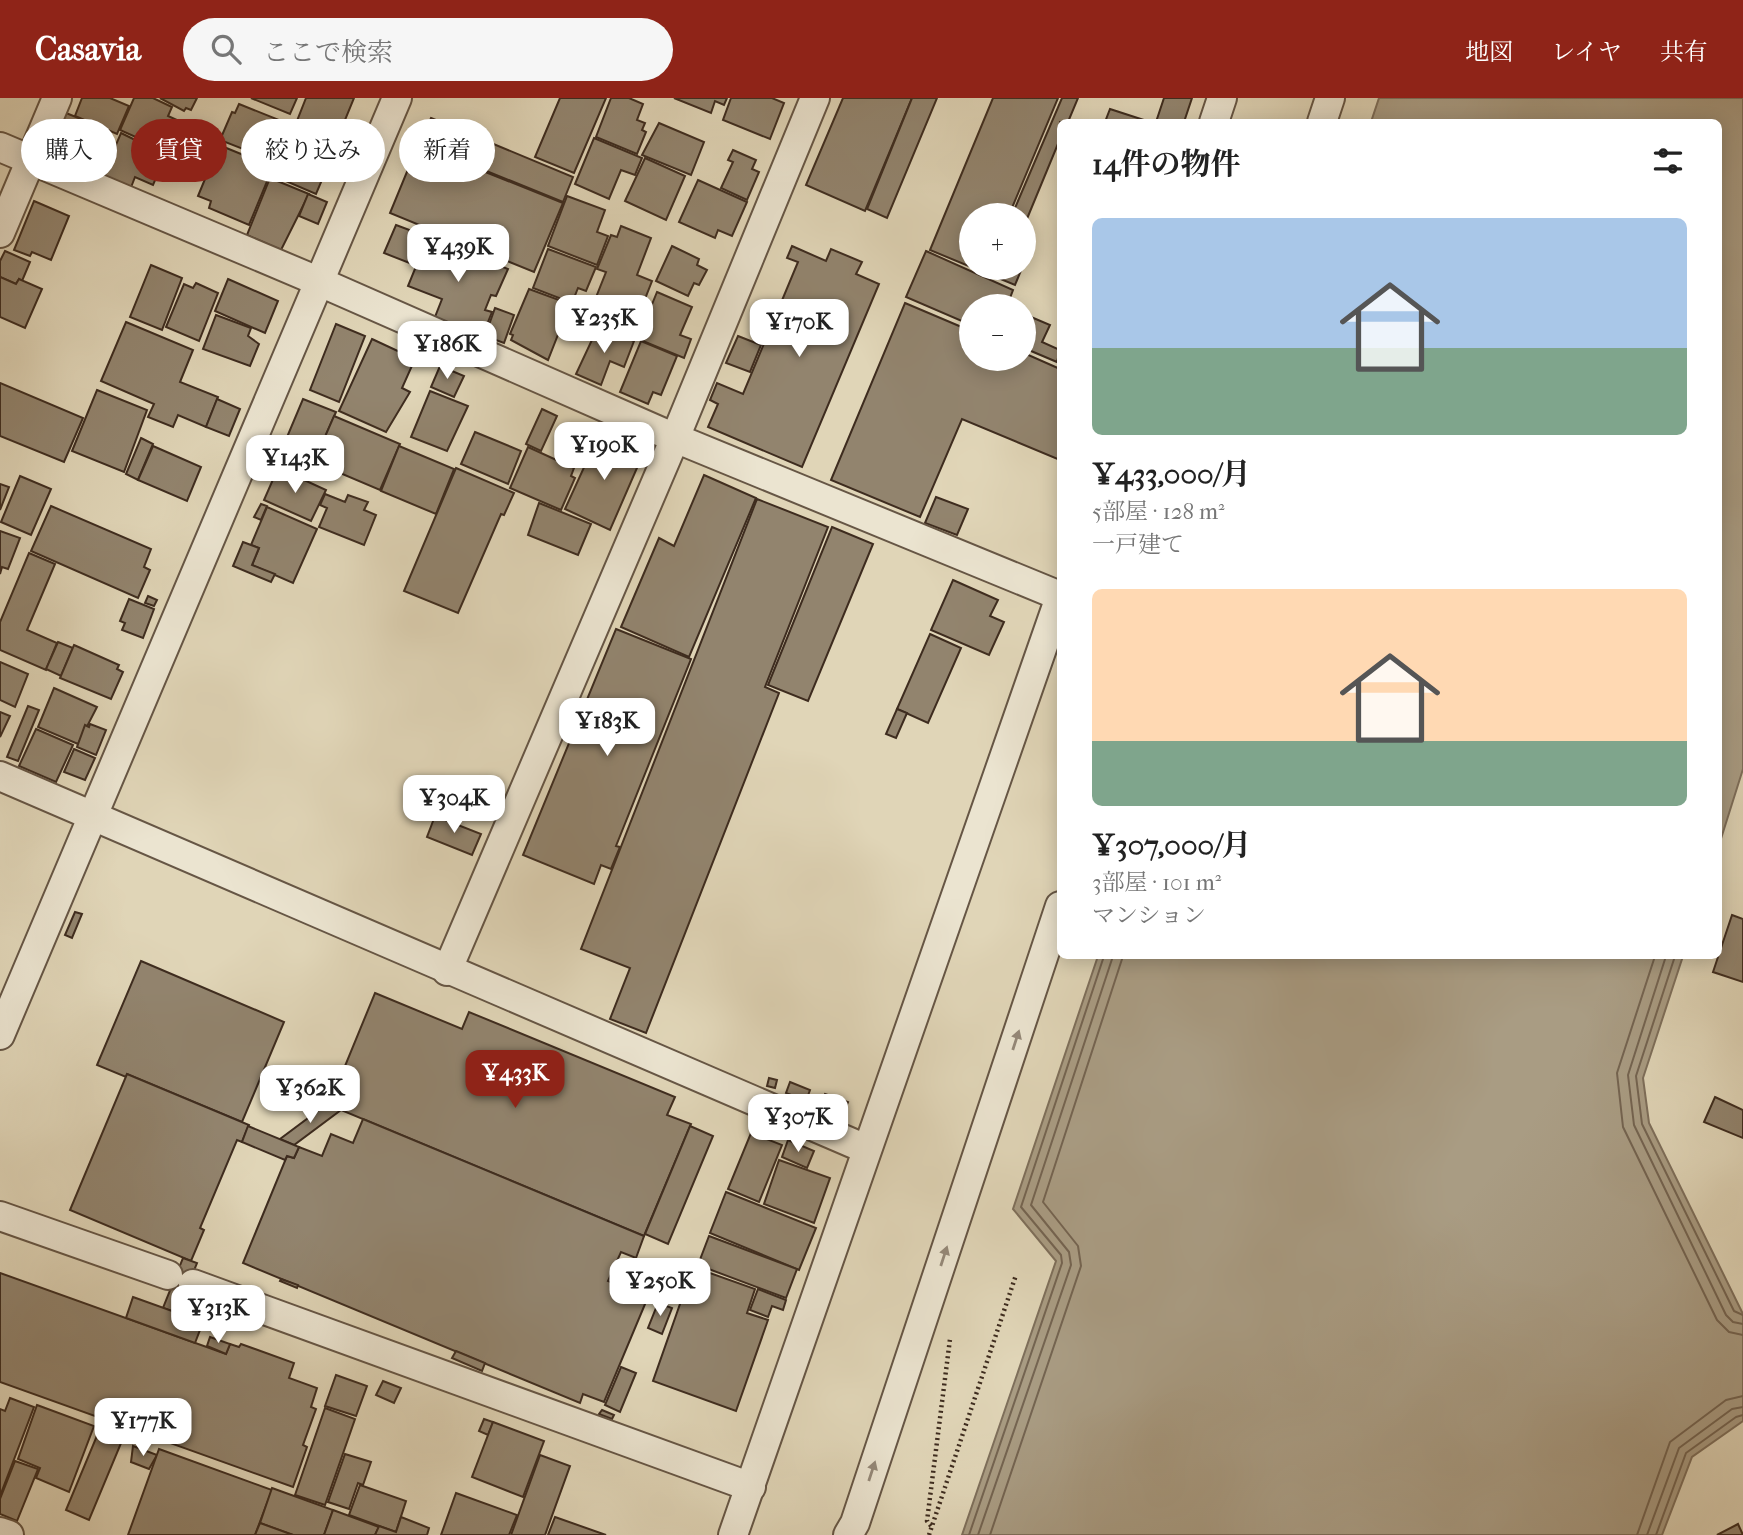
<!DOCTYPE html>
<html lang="ja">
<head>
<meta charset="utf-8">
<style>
	body { margin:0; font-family:"IM FELL French Canon","Noto Serif JP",serif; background:#f6f6f6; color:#222; height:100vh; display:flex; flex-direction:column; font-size:26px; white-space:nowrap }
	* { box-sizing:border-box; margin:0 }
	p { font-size:23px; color:#767676 }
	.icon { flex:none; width:38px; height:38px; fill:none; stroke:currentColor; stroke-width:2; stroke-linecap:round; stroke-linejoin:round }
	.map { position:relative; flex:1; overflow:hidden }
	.details { position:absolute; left:1057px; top:21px; width:665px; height:840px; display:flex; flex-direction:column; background:#fff; border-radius:10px; box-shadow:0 4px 18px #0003 }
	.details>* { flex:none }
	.guide { position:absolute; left:21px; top:21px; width:665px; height:63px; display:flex; gap:14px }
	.tools { position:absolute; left:959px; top:105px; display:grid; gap:14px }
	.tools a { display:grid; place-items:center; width:77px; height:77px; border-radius:50%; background:#fff; box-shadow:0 4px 18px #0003; font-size:35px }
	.price { position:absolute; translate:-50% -60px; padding:0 16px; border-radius:14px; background:#fff; color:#222; font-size:23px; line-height:46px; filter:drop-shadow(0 2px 4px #0008) }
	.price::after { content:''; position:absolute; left:50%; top:42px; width:21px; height:16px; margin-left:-10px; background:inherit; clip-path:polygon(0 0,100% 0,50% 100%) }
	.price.selected { background:#8f2418; color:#fff }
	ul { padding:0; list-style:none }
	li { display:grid; align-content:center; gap:14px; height:371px; padding:0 35px }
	li span { display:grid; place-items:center; height:217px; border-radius:10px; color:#555 }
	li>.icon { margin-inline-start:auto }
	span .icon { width:126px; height:126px; fill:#fffc; stroke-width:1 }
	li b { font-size:30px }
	h2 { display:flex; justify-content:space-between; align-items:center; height:84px; padding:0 35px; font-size:30px }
	.tag { padding:0 24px; border-radius:32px; background:#fff; box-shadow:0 4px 18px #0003; font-size:24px; line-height:63px }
	.tag.selected { background:#8f2418; color:#fff }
	header { display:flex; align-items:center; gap:42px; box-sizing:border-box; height:98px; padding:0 35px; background:#8f2418; color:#fff }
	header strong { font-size:33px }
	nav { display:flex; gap:38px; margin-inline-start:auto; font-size:24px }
	.search { width:490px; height:63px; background:#f6f6f6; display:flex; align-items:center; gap:18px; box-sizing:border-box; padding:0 24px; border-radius:38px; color:#767676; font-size:26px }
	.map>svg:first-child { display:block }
	.water { fill:#a99c83; stroke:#7e6f5b; stroke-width:2 }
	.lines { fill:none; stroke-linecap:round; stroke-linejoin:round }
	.shore { stroke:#746451; stroke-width:2 }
	.building { fill:#92846e; stroke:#3e2c1f; stroke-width:2 }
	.minor-casing { stroke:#665645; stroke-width:32 }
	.path { stroke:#3e2c1f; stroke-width:4.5; stroke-dasharray:2 3.5; stroke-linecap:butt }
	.minor { stroke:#ebe4d0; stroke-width:28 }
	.oneway { fill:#948878 }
</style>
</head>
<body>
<header>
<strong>Casavia</strong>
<div class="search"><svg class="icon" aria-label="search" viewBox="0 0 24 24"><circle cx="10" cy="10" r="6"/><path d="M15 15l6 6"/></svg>ここで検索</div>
<nav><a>地図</a><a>レイヤ</a><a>共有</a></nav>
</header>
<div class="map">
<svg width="1743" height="1437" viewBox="0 0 1743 1437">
	<rect width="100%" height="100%" fill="#e0d5b7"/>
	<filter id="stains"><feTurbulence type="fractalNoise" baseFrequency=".00286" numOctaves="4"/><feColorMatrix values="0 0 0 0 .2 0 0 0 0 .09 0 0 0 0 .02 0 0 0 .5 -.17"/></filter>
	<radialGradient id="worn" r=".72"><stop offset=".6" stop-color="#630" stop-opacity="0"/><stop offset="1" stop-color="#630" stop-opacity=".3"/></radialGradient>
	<g class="water">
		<polygon points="1379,0 1743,0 1743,671 1719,747 1718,24 1371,24"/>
		<polygon points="1098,858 1683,858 1643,980 1649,1025 1743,1216 1743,1323 1692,1359 1662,1437 962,1437 1056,1163 1013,1111"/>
	</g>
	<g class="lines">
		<g class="shore">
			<polyline points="1655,858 1617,975 1623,1029 1717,1222 1729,1234 1743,1237"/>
			<polyline points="1666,858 1628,977 1634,1027 1726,1217 1733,1224 1743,1226"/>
			<polyline points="1675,858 1636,978 1642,1026 1734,1213 1743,1217"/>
			<polyline points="969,1437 1062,1165 1061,1157 1021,1109 1104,858"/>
			<polyline points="978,1437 1071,1167 1069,1154 1031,1107 1113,858"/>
			<polyline points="990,1437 1081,1168 1078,1148 1043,1104 1123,858"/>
			<polyline points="1637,1437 1670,1344 1726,1302 1743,1298"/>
			<polyline points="1647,1437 1679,1350 1732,1311 1743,1309"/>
			<polyline points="1656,1437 1686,1355 1736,1319 1743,1317"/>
		</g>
	</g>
	<g class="building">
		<polygon points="82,0 110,0 129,8 117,36 75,18"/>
		<polygon points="134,0 153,0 172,9 168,18 177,22 172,35 167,33 160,50 120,32"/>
		<polygon points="160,0 197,0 191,12 186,10 184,13"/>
		<polygon points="251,0 297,0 290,16"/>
		<polygon points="306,0 354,0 336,44 295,28"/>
		<polygon points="560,0 606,0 574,75 535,59"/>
		<polygon points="611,0 629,0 643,6 637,22 645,25 642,32 646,34 637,56 596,39"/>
		<polygon points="674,0 727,0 724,7 715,3 711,15"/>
		<polygon points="731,0 772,0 784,5 770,41 723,22"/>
		<polygon points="843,0 912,0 865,113 806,87"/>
		<polygon points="912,0 937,0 887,120 867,111"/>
		<polygon points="993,0 1058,0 1009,117 971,117 971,169 930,152"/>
		<polygon points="1062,0 1078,0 1068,24 1060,24 1060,41 1024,128 1024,117 1012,117"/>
		<polygon points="1164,0 1192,0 1184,24 1156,24"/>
		<polygon points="239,6 289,26 274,63 220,42 232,14 235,15"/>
		<polygon points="1110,11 1150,24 1105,24"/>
		<polygon points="61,13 96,27 84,55 49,41"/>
		<polygon points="431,20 573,79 563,104 420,46"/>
		<polygon points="659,25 704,44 691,77 642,57"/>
		<polygon points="121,35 166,57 153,87 135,79 130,92 102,79"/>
		<polygon points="290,38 333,56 316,96 274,78"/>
		<polygon points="594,40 642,60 635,77 621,72 609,101 575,86"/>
		<polygon points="219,47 273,69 249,127 209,110 211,103 198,98"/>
		<polygon points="418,47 563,105 534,174 390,115"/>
		<polygon points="733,52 756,62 752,71 759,74 747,102 721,90 733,64 728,62"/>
		<polygon points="645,60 685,78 666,122 625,103"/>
		<polygon points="270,80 309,96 281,152 247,137"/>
		<polygon points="698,82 747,104 732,138 718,132 715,140 679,124"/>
		<polygon points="308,96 327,104 318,126 299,118"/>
		<polygon points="567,98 605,112 597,134 608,138 597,167 548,148"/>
		<polygon points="34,103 69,118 51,162 32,154 30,158 14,152"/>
		<polygon points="396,127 423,137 412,166 384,155"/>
		<polygon points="621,128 651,140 637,177 652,183 632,234 589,217 606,174 597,171 611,137 617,139"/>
		<polygon points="428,139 508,171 496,198 491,197 485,212 492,214 482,239 435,219 442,201 408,188"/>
		<polygon points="672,148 699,161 697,167 707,172 699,187 694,185 688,198 656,183"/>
		<polygon points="792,148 826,163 831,151 862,164 856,176 879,186 802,369 708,329 718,306 710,302 717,285 743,296 798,164 787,160"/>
		<polygon points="548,151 596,169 586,193 578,190 572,205 533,190"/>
		<polygon points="1024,152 1031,155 1026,167 1024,166"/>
		<polygon points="5,153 30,164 22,183 19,181 16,186 0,179 0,163"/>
		<polygon points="926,153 1013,192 1007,208 971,208 971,227 906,199"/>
		<polygon points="151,167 182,180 162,232 130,219"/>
		<polygon points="974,170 1022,170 1015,187"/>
		<polygon points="0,179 16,186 19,181 42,191 25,230 0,219"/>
		<polygon points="228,181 278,203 265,235 215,213"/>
		<polygon points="196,185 218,195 199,243 166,229 184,186 193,190"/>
		<polygon points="529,191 570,206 548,262 511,242 513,237 510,236"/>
		<polygon points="657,194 692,209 680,237 691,241 684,260 638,241"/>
		<polygon points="905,205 971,233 971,261 1024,261 1024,255 1060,271 1060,362 962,321 920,419 831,382"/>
		<polygon points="495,210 514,217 504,245 485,238"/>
		<polygon points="1024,216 1050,227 1042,244 1060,252 1057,264 1024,250"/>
		<polygon points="216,217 251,230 248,238 259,246 250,268 203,251"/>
		<polygon points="126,224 193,252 180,284 218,299 206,329 178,317 173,329 148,319 154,306 101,283"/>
		<polygon points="336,226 365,238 339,304 310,292"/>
		<polygon points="598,229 634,243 624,269 610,263 601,287 576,276"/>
		<polygon points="738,238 761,247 750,274 726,265"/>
		<polygon points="372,241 415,261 402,290 410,294 386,334 339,313"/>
		<polygon points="641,243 677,258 661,297 653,294 648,306 620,294"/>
		<polygon points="440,268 464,278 454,299 431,289"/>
		<polygon points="0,285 83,320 64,364 0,338"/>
		<polygon points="97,292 147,312 124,374 72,353"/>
		<polygon points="430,293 468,308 447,353 411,339"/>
		<polygon points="217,301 240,311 229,338 206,329"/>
		<polygon points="303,301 336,314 314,364 282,351"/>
		<polygon points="542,311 557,318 541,353 526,346"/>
		<polygon points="334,318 400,346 380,392 314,364"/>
		<polygon points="601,332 628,344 623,356 640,363 610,432 565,411"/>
		<polygon points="475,334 521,353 508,386 461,366"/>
		<polygon points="141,340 153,346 138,382 126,376"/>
		<polygon points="153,348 201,369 187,403 138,382"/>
		<polygon points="399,348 454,371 436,416 381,393"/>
		<polygon points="528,349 574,370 571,378 575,380 561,412 510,390"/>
		<polygon points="278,370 326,392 311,423 264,402"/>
		<polygon points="456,370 514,395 504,417 501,416 458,515 404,493"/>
		<polygon points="704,377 756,400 689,559 621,529 659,440 674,448"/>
		<polygon points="20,378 51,391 31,437 1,424"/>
		<polygon points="0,386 9,389 0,412"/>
		<polygon points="325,396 345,404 348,397 368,404 364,412 376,417 364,447 319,429 327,410 320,407"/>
		<polygon points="936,399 968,411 957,437 925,425"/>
		<polygon points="757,401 828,429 765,589 779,595 646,935 610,921 630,870 581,851"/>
		<polygon points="539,405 591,426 578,457 528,437"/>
		<polygon points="261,406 267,408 261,422 254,419"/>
		<polygon points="51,408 151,451 144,469 150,472 138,500 31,453"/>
		<polygon points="267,409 317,431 293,485 252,467 259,450 251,447"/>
		<polygon points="832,429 873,446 808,603 768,587"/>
		<polygon points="0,433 20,440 8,471 2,469 0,476"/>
		<polygon points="243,444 259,450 252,467 275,476 271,484 233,468"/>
		<polygon points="29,455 55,466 27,532 57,545 46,572 0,552 0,524"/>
		<polygon points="953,482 998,502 990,518 1004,524 989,557 931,532"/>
		<polygon points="148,498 157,502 154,508 145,505"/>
		<polygon points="129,501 154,511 143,540 122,532 125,525 120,523"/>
		<polygon points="616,531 691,561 616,748 620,749 611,771 601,767 594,786 523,757"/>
		<polygon points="930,536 961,550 928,625 897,611"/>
		<polygon points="58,544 73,550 61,578 46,571"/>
		<polygon points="74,547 119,567 117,571 123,574 111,601 60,580"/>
		<polygon points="0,564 28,576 15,609 0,602"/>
		<polygon points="54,590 97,609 78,646 38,629"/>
		<polygon points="28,608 39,612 18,663 7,659"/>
		<polygon points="897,611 907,615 896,640 886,636"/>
		<polygon points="0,614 10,618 0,639"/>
		<polygon points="90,626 106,632 96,657 77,649 85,627 89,629"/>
		<polygon points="36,631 73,647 56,684 19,668"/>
		<polygon points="74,651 95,660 85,682 64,674"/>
		<polygon points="435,718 481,736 472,757 427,739"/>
		<polygon points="75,814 82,816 72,840 65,837"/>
		<polygon points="1732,817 1743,821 1743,884 1713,874"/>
		<polygon points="141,863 284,924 242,1024 127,976 126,979 97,967"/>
		<polygon points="375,895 462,931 469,914 675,999 667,1017 691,1026 644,1138 329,1007"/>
		<polygon points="127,976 249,1027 242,1044 237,1042 200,1130 204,1132 191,1163 70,1112"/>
		<polygon points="769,980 777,982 775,990 767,988"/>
		<polygon points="790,984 810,992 806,1003 786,995"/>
		<polygon points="825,996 848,1004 843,1016 821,1008"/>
		<polygon points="1715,999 1743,1012 1743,1040 1704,1024"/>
		<polygon points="327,1006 341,1012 294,1047 280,1041"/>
		<polygon points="363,1021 644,1138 636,1160 621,1154 608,1183 648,1199 604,1304 583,1296 580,1305 243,1165 287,1058 294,1060 299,1049 322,1058 331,1036 353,1045"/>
		<polygon points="248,1028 299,1049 294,1060 287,1058 285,1062 242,1044"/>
		<polygon points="690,1028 713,1038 668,1146 645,1136"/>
		<polygon points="751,1035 782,1047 759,1104 728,1091"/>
		<polygon points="788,1042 814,1053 807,1070 782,1059"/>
		<polygon points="779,1062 830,1080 814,1125 764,1106"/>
		<polygon points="726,1094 816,1130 799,1172 710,1135"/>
		<polygon points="709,1138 797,1171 786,1200 698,1167"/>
		<polygon points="183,1160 197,1165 177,1215 163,1210"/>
		<polygon points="693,1169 755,1191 747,1215 768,1222 736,1313 653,1283"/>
		<polygon points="0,1175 226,1256 230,1246 239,1249 241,1246 294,1265 289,1280 317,1290 311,1309 316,1311 303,1347 307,1349 293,1389 0,1284"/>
		<polygon points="281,1181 298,1187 297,1190 280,1183"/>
		<polygon points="758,1191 786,1202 783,1212 772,1208 768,1219 750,1212"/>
		<polygon points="133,1199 203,1224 195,1245 126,1220"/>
		<polygon points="658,1205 672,1210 662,1236 648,1230"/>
		<polygon points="210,1239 230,1246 226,1256 207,1248"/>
		<polygon points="456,1253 485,1265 482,1273 452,1260"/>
		<polygon points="621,1269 636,1275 620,1314 605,1307"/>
		<polygon points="336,1277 367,1288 356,1318 325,1308"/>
		<polygon points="383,1283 401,1290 394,1305 376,1297"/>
		<polygon points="10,1300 34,1309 0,1398 0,1311 5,1313"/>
		<polygon points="37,1307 94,1328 69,1394 36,1380 40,1370 18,1361"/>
		<polygon points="325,1310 355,1321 325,1407 295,1397"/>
		<polygon points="602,1312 614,1317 612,1321 599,1316"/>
		<polygon points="484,1321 493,1324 488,1337 479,1333"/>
		<polygon points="493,1324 544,1343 523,1399 472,1379"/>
		<polygon points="101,1328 124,1338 89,1422 66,1412"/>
		<polygon points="133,1348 157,1357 149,1371 131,1364"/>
		<polygon points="159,1351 272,1392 255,1437 128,1437"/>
		<polygon points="345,1356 371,1364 363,1387 358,1385 349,1411 328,1404"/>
		<polygon points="540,1357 570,1368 545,1437 511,1437"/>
		<polygon points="15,1363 38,1371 17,1423 0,1416 0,1401"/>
		<polygon points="360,1387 406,1403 396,1434 349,1417"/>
		<polygon points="272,1390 333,1412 324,1437 293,1437 260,1425"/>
		<polygon points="456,1395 517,1417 509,1437 441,1437"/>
		<polygon points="333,1412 379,1429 375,1437 324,1437"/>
		<polygon points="401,1419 429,1430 427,1437 375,1437 379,1428 396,1434"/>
		<polygon points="555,1419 606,1437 548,1437"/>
		<polygon points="260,1425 293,1437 255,1437"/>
		<polygon points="1738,1426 1743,1437 1717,1437"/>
	</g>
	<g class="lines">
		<defs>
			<g id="minor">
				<polyline points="1214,24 1222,0"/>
				<polyline points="1322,24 1330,0"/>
				<polyline points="0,49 320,184 675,340 1060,498"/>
				<polyline points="0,135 57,0"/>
				<polyline points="0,678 866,1051"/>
				<polyline points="447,873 675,340 815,0"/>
				<polyline points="0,937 397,0"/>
				<polyline points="0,1118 168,1177"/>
				<polyline points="193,1186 751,1389"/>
				<polyline points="0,1434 9,1437"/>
				<polyline points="733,1437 1060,499"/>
				<polyline points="848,1437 855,1425 1060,808"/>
			</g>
		</defs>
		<use href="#minor" class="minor-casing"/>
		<g class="path">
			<polyline points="931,1428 927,1423 950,1241"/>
			<polyline points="929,1437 1016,1177"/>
		</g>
		<use href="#minor" class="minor"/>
	</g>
	<defs><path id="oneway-solid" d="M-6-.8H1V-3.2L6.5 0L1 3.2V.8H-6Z" transform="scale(1.75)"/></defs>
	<g class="oneway">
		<use href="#oneway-solid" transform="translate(1016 942) rotate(-72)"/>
		<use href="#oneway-solid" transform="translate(944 1158) rotate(-72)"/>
		<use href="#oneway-solid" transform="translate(872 1373) rotate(-72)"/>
	</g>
	<rect width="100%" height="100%" filter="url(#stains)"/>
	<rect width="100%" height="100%" fill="url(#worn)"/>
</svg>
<div class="tools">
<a>+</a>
<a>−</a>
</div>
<b class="price" style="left:458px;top:186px">¥439K</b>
<b class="price" style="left:604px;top:257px">¥235K</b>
<b class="price" style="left:799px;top:261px">¥170K</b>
<b class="price" style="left:447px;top:283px">¥186K</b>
<b class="price" style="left:604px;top:384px">¥190K</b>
<b class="price" style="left:295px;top:397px">¥143K</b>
<b class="price" style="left:607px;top:660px">¥183K</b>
<b class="price" style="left:454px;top:737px">¥304K</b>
<b class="price selected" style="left:515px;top:1012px">¥433K</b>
<b class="price" style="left:310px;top:1027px">¥362K</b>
<b class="price" style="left:798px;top:1056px">¥307K</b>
<b class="price" style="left:660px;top:1220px">¥250K</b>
<b class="price" style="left:218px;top:1247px">¥313K</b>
<b class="price" style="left:143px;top:1360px">¥177K</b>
<div class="guide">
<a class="tag">購入</a>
<a class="tag selected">賃貸</a>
<a class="tag">絞り込み</a>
<a class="tag">新着</a>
</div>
<section class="details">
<h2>14件の物件<svg class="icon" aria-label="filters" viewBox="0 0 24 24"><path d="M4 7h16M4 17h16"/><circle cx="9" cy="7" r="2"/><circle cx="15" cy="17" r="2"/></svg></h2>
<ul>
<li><span style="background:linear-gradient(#a9c7e8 60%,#7fa58c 0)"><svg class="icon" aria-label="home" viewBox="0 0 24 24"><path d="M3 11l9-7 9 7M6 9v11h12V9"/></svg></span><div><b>¥433,000/月</b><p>5部屋 · 128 m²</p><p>一戸建て</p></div></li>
<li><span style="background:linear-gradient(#ffd9b3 70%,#7fa58c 0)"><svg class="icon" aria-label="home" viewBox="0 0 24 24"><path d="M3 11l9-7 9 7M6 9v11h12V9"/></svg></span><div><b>¥307,000/月</b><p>3部屋 · 101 m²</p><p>マンション</p></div></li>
</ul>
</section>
</div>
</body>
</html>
